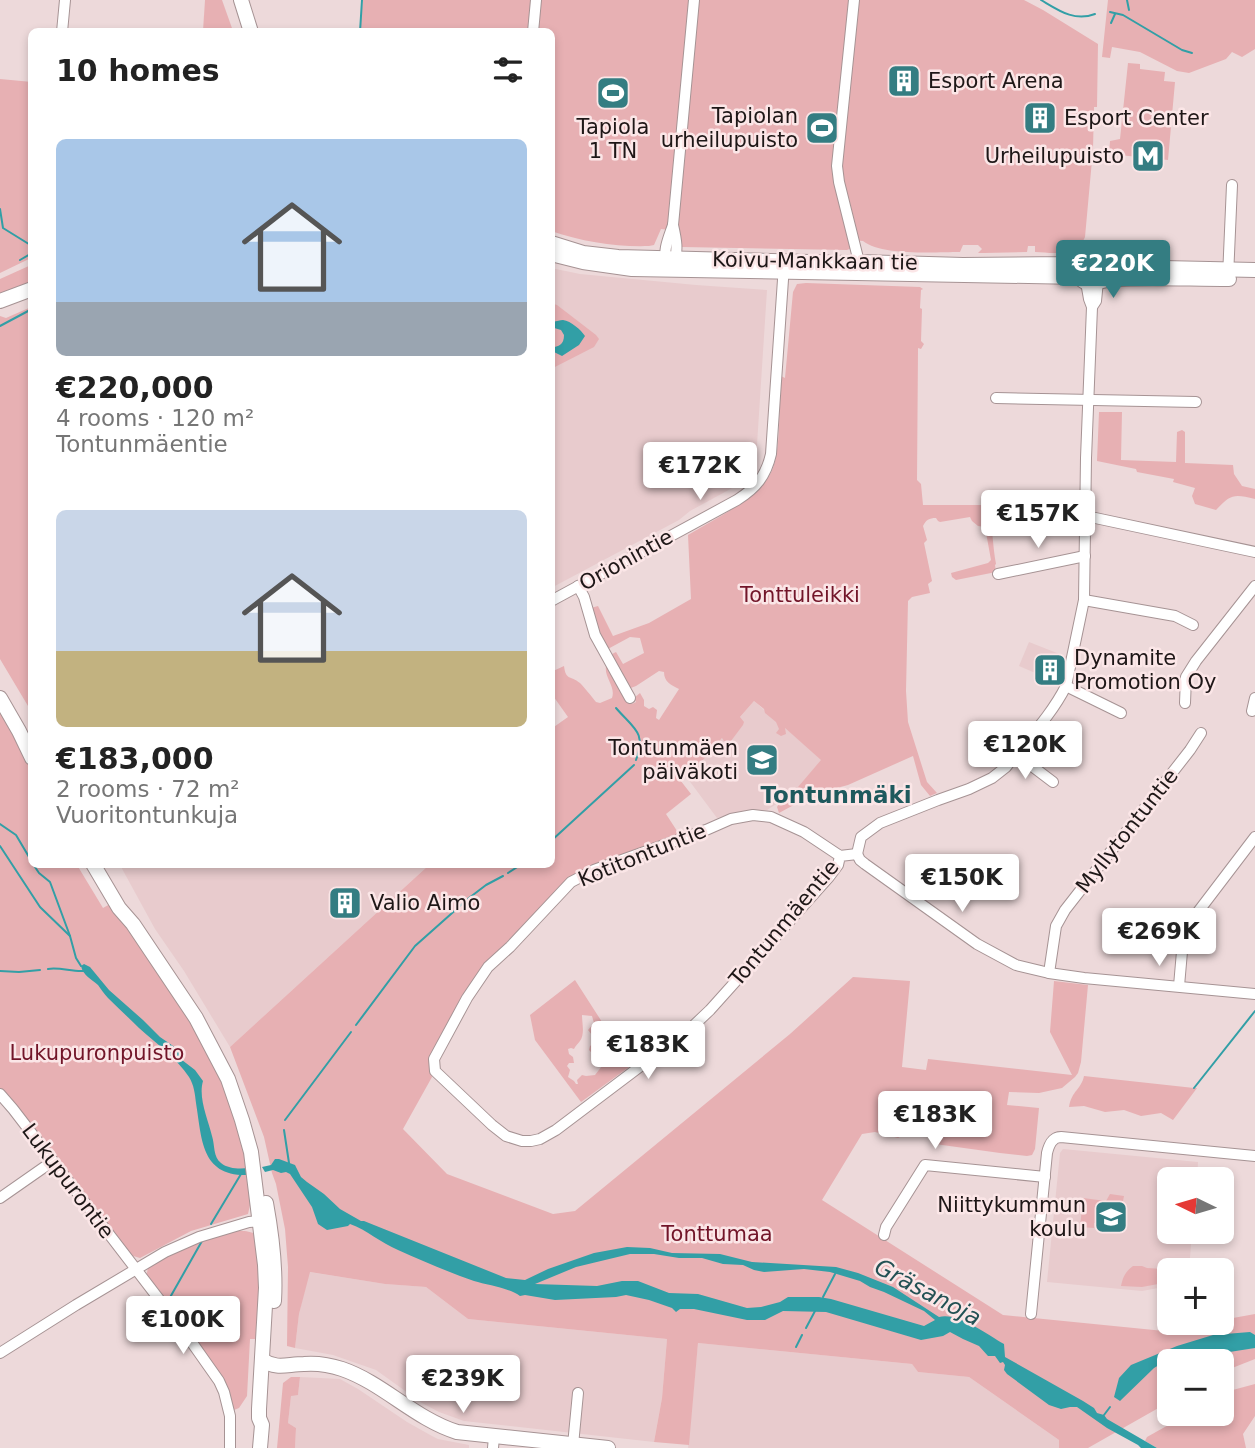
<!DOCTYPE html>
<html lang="en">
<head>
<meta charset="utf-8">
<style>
	body { margin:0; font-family:"DejaVu Sans",sans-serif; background:#f6f6f6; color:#222; height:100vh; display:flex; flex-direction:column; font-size:26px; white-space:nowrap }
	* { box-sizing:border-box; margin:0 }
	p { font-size:23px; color:#767676 }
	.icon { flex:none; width:38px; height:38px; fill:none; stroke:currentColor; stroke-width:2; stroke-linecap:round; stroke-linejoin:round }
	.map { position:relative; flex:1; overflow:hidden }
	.panel { position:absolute; left:28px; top:28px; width:527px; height:840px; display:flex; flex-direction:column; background:#fff; border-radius:10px; box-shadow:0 4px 10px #0003 }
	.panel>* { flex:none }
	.needle { width:46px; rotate:275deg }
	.fabs { position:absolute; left:1157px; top:1167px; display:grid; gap:14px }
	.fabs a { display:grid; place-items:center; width:77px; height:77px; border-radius:10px; background:#fff; box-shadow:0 4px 10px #0003; font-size:35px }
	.price { position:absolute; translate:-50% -60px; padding:0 16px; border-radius:7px; background:#fff; color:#222; font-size:23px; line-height:46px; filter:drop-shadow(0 2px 4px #0008) }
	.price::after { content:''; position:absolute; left:50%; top:42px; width:21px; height:16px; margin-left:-10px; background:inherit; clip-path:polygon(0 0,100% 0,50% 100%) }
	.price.current { background:#347d82; color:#fff }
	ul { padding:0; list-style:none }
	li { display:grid; align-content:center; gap:14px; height:371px; padding:0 28px }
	li span { display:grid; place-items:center; height:217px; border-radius:10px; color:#555 }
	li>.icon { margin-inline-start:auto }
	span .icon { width:126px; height:126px; fill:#fffc; stroke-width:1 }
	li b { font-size:30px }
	h2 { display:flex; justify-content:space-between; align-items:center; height:84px; padding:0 28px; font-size:30px }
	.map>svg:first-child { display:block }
	.built { fill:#e8cbcd }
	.green { fill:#e7b0b3; fill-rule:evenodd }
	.water { fill:#329fa6; fill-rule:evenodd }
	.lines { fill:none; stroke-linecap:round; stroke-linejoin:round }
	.stream { stroke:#329fa6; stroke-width:2 }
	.minor-casing { stroke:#a69394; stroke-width:12 }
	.major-casing { stroke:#a69394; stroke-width:16 }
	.minor { stroke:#fff; stroke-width:10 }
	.major { stroke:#fff; stroke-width:14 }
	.labels { text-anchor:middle; stroke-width:5; stroke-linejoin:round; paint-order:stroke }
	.poi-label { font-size:21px; fill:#1e1717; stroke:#fbe6e7; text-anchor:start }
	.street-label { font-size:21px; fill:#1e1717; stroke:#fbe6e7 }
	.park-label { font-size:21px; fill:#721529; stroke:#fbe6e7 }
	.neighbourhood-label { font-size:23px; font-weight:bold; fill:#1e595d; stroke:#fbe6e7 }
	.water-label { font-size:23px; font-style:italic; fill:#235154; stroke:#fbe6e7 }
</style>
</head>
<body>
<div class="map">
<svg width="1255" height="1448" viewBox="0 0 1255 1448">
	<rect width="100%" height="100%" fill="#edd9da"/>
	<g class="built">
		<polygon points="551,268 580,274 696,285 767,290 756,460 747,480 690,511 679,520 551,588"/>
		<polygon points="1029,642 1067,657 1061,684 1019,666"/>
		<polygon points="754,701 822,760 792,794 767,810 742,811 717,818 685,775 704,759"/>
		<polygon points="120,865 429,865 230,1047 184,971 155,929"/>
		<polygon points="1063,1149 1198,1162 1197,1179 1169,1180 1169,1232 1192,1232 1189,1270 1169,1270 1169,1286 1142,1291 1047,1282 1060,1153"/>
		<polygon points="309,1272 385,1284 426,1287 468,1319 667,1339 662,1398 654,1442 464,1421 439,1412 422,1403 376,1370 333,1355 295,1348 299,1314"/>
		<polygon points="698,1343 912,1364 918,1372 969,1377 1059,1440 1059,1448 688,1448"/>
		<polygon points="300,1377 340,1379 358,1389 407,1422 432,1436 438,1439 469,1445 469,1448 295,1448 296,1428 288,1423 291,1395 298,1395"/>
	</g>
	<g class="green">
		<polygon points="205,0 222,0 233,31 203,31"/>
		<path d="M363 0H1024L1043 10 1098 44 1097 107H1094L1093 149 1085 237C1076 257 1054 253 1035 252V246H1028L1027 252 984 253H978L982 249 978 245H963L960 252C935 252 882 256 863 241L852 240V248L847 250 682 247 679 231 661 229 654 245 649 246C616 247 583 242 551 231V32H359Z"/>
		<polygon points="1108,0 1255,0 1255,49 1242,57 1232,52 1226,59 1189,73 1177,71 1140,52 1112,47 1110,58 1102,57"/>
		<polygon points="1128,63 1140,64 1140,69 1165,72 1164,81 1175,82 1168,160 1109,154 1110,141 1120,139"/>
		<polygon points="0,79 32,82 31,258 0,273"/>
		<polygon points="31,265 31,283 0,295 0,279"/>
		<path d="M806 283 920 287 923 289 921 290 920 308 922 309 921 341 924 344 921 349 918 348V350L917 480 921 484 923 505H1039L1041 508 1021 510 990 517C993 534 993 548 996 564L995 565 996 572 956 580 952 577 951 573 988 563 991 560 985 527 978 526 972 521 970 517 940 522 938 521 936 518C929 518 926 520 923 526L927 540 924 543 932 581 928 584 930 593 912 597 908 601 906 691 908 722 927 782 937 793 930 796 921 785 913 756 848 785 814 794 779 813 777 807 780 802 792 794 821 760 785 728 786 734 781 736 776 733 779 729 776 722 765 713 764 709 754 701 740 717 744 722 743 725 731 741H724L722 738 704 759 685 775 677 764 670 767 691 794 666 814 679 834 551 896 484 966 429 1059 432 1077 403 1129 447 1174 553 1214 575 1211 790 1034 853 977 910 981 902 1067 926 1070 928 1059 1072 1075 1050 1032 1054 981 1088 985 1081 1062 1078 1073 1075 1077 1062 1088 1039 1093 1009 1092 1007 1105 1039 1108 1035 1149 1032 1155 1027 1156 1000 1153 935 1144 942 1120 923 1124 898 1138 875 1132 862 1134 822 1200 1003 1315 1164 1331 1206 1323H1222V1320L1255 1314V1359L1222 1372V1362H1169V1402L1088 1448H1059V1440L969 1377 918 1372 912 1364 698 1343 689 1445 654 1442 662 1398 667 1339 468 1319 426 1287 385 1284 310 1272 299 1314 295 1348 287 1346 288 1267 285 1229 276 1184 272 1173 264 1137 230 1047 429 865 551 864V729L568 717 551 693V672L564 666C566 681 570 675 580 683 584 687 592 697 596 702L600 703 612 698C616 686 604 678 606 666H607L632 704 636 702 634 698 640 693 644 700V706L649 709 653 707 657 710 656 718 659 720 679 689C671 685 664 682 664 672L659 671 636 686 628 689 612 654 616 652 623 664 644 653 640 638 630 637 606 650 591 608 598 606 613 636 649 623 691 599 688 535C714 519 766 495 774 465 781 442 779 403 780 378L781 376 785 378 793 292 797 284Z"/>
		<polygon points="551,303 557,305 596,335 599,339 594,347 551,369"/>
		<polygon points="31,307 31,711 0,659 0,316 6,318"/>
		<path d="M1099 412H1122L1121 460 1176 462 1177 432 1182 430 1185 432V463L1233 465 1234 474 1242 486 1255 489V499C1234 494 1231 494 1216 510L1195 504 1192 496 1195 488 1173 482 1174 479 1137 472 1136 469 1097 461Z"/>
		<polygon points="0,709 31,764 32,864 77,865 103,908 110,904 124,921 193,1025 214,1061 239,1124 255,1202 250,1205 248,1214 191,1231 140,1258 130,1255 0,1090"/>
		<path d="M575 980 602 1022 629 1067 581 1102 535 1040 530 1015ZM582 1015 592 1016 594 1023 588 1030 592 1035 593 1044 590 1046 589 1050 592 1053 604 1052 607 1057 602 1066 595 1075 586 1076 582 1075 577 1080 578 1084H576L574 1081 568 1077 570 1070 567 1066 569 1063H574L573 1057 569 1054 568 1049 571 1048 574 1049C575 1046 578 1044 580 1041 585 1034 582 1023 582 1015Z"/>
		<path d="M1084 1076 1194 1088H1197L1173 1120 1161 1113 1141 1116 1124 1110 1105 1112 1084 1106 1069 1107C1072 1090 1081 1090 1084 1076Z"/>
		<polygon points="1110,1194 1124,1196 1122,1206 1114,1208 1111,1214 1105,1214 1104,1224 1094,1223 1094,1228 1080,1227 1083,1198 1106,1201"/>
		<path d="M234 1231C244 1231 253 1230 259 1238L260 1339H250L247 1396 239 1408 234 1410 146 1277 148 1268 180 1248Z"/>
		<path d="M1133 1266H1142L1147 1268 1180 1270H1169V1282L1142 1287 1121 1286C1123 1277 1125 1272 1133 1266Z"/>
		<polygon points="291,1377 300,1377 298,1395 291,1396 288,1423 296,1428 295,1448 277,1448 283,1383"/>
		<polygon points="1255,1384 1255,1416 1243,1434 1246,1448 1157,1448 1145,1441 1147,1437 1188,1414 1222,1414 1222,1395 1229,1391"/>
	</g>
	<g class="water">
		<path d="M551 312 553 322C557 321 560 320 563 320 571 321 581 330 585 336L579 345 562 356 554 352H551V348C559 346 564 345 564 335L561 330 551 327Z"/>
		<path d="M84 964 90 967 109 990 143 1020 160 1037 179 1050 182 1060 195 1070 203 1081C198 1098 208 1119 212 1136 215 1145 213 1157 221 1163 228 1169 240 1169 249 1168V1175C201 1177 202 1140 196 1103 195 1094 194 1085 189 1077 177 1059 156 1043 139 1028 129 1018 118 1008 108 998 104 994 101 989 98 985 91 979 83 975 81 966Z"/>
		<path d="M275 1159H279L295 1165 301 1177 307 1182 324 1194 340 1209 361 1221H364L506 1278 525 1280 548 1269 594 1253 627 1247 650 1248 672 1253 720 1254 752 1262 836 1267 858 1273 893 1287 939 1317C958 1312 986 1334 1004 1344L1005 1357 1083 1401 1094 1408 1097 1413 1104 1415 1107 1419 1157 1448H1141L1138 1445 1107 1428 1077 1407H1070L1061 1409 1049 1405 1007 1374 1004 1370 1005 1365 1003 1362 1000 1363 995 1356H988L979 1346 963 1339 950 1332 943 1336 921 1340 826 1312 783 1311 765 1320H747L694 1309H680L676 1312 672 1308 649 1300 626 1295 616 1297 555 1300 525 1295 520 1296C510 1288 487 1285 474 1281 448 1272 423 1261 398 1250 381 1243 367 1230 350 1224L348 1226 327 1230 318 1224 312 1207 290 1174 286 1172 281 1173 273 1170 265 1172 262 1167 271 1165ZM630 1254H654L679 1258H702L723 1264 743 1265 754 1270 764 1272 804 1269 830 1272 860 1281 870 1287 884 1292 924 1311 935 1320 924 1326 831 1299 819 1297H788L780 1302 761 1307 747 1308 698 1294 669 1293 638 1281H622L597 1286 535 1284 576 1267Z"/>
		<polygon points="1250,1332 1255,1335 1255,1348 1223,1353 1189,1352 1169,1359 1154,1368 1120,1401 1114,1397 1119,1378 1131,1365 1177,1346 1213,1335"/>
	</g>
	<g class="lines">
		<g class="stream">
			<path d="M1041 0C1058 10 1074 22 1095 14"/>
			<polyline points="1127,0 1129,10"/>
			<polyline points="1110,12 1123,15 1182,50 1192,53"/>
			<polyline points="1111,23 1115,14"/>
			<polyline points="360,32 362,0"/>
			<polyline points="0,209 3,228 32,246"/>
			<polyline points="20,260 32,253"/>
			<polyline points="0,326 30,310"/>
			<path d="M616 708C633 728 647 732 636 760"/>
			<polyline points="0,824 16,835 32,862"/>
			<polyline points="551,841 634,765"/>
			<polyline points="0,846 40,907 70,936"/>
			<polyline points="33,864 39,873 50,882 70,936 76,958 81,966"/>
			<polyline points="508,873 522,864"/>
			<path d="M48 969C60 967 72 972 84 971"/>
			<polyline points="0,971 19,972 40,970"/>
			<polyline points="356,1025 415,946 469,898 486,885 503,876"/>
			<polyline points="1194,1088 1255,1011"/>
			<polyline points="285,1120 351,1032"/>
			<polyline points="284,1130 289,1163"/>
			<polyline points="211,1224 241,1174"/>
			<polyline points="823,1297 835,1274"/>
			<polyline points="168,1301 202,1241"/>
			<polyline points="806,1328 815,1311"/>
			<polyline points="796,1347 802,1335"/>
			<polyline points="1104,1415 1110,1407"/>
		</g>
		<defs>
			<g id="minor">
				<polyline points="854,0 837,166 839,182 859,262"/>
				<polyline points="62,32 65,0"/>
				<polyline points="533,32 536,0"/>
				<path d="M667 264C662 251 669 237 673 225L694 0"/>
				<path d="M673 264C679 252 676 238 673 225"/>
				<polyline points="1228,277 1232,185"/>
				<polyline points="1092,307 1096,301 1098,281"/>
				<polyline points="996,398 1196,402"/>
				<polyline points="1086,516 1255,552"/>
				<polyline points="998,574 1085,556"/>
				<polyline points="578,586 584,597 595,635 630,698"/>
				<polyline points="1084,600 1175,616 1193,625"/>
				<path d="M551 601 737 500C756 488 766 476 771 454L784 265"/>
				<polyline points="1066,686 1121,713"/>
				<polyline points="1185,703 1186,677 1196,661 1255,586"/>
				<polyline points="1252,711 1255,698"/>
				<polyline points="1016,754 1053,782"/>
				<path d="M857 854 861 837 880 823 938 800 969 789 992 778 1006 767C1026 741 1051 716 1066 686L1084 600 1086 458 1092 307 1089 299 1086 282"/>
				<polyline points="857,854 860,860 865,864 977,944 1016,965 1049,973 1084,978 1255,994"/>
				<polyline points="840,856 804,832 771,817 753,815 731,819 706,830 594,870 571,882 510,947 488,967 467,998 434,1059 435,1071 492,1125 506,1136 522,1141 531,1141 540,1139 556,1130 691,1028 710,1010 829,877 838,865 840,856 857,854"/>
				<polyline points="1049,973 1056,926 1065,910 1190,750 1201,733"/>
				<polyline points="1179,986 1183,940 1188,925 1255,837"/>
				<polyline points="0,1094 13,1109 188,1337 219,1381 224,1392 230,1416 230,1448"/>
				<polyline points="0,1198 53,1161"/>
				<polyline points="884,1235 886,1227 925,1165 1045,1177"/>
				<path d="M1031 1314 1047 1153C1049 1145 1052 1137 1061 1137L1255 1156"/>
				<polyline points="0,1353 76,1305 165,1252 199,1237 249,1222 260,1221 264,1222"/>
				<polyline points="573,1445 578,1393"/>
				<polyline points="493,1448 494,1437"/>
			</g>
			<g id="major">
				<polyline points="241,0 251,32"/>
				<polyline points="551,243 583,253 618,257 847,263 859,262 963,265 1064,264 1091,255 1097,257 1103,263 1117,267 1255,270"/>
				<polyline points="551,254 583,262 632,269 1079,277"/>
				<path d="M1077 269C1078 274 1079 279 1085 282 1092 285 1104 280 1112 279 1151 277 1190 279 1229 279"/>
				<polyline points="0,301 32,289"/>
				<polyline points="0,698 19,731 32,758"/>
				<polyline points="93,864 119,908 133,924 196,1018 228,1079 242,1120 251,1152 265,1265 266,1288 259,1409 259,1418 262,1425 260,1448"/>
				<path d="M266 1203C272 1236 276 1268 274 1301"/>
				<path d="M262 1360C278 1370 287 1364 304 1364 317 1363 330 1365 342 1369 383 1383 415 1419 457 1432L608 1448"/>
			</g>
		</defs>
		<use href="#minor" class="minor-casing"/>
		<use href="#major" class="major-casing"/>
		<use href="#minor" class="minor"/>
		<use href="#major" class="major"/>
	</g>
	<defs>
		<symbol id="building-square" viewBox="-11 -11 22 22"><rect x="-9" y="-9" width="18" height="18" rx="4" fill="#347d82" stroke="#fbe6e7"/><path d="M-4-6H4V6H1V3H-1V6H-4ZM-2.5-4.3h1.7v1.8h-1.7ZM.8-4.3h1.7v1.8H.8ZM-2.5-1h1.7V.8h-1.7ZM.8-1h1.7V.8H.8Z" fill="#fff"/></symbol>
		<symbol id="stadium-square" viewBox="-11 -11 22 22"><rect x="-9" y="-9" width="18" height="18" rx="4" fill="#347d82" stroke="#fbe6e7"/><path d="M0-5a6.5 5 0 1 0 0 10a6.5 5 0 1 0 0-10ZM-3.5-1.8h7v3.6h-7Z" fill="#fff"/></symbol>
		<symbol id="metro-square" viewBox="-11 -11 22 22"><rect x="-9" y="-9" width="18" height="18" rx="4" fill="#347d82" stroke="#fbe6e7"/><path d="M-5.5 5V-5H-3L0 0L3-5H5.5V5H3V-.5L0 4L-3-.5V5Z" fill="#fff"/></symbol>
		<symbol id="school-square" viewBox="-11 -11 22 22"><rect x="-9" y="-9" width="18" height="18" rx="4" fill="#347d82" stroke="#fbe6e7"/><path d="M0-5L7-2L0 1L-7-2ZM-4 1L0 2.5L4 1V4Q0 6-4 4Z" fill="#fff"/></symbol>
	</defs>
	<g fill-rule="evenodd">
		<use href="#building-square" x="885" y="62" width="38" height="38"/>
		<use href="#stadium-square" x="594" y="74" width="38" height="38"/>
		<use href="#building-square" x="1021" y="99" width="38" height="38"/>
		<use href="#stadium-square" x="803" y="109" width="38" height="38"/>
		<use href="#metro-square" x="1129" y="137" width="38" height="38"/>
		<use href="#building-square" x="1031" y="651" width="38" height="38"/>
		<use href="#school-square" x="743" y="741" width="38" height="38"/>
		<use href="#building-square" x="326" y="884" width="38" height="38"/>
		<use href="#school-square" x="1092" y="1198" width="38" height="38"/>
	</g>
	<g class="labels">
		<g class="poi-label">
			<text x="928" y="88">Esport Arena</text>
			<text x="798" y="123" text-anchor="end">Tapiolan<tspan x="798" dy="24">urheilupuisto</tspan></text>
			<text x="1064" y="125">Esport Center</text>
			<text x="613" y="134" text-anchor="middle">Tapiola<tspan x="613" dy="24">1 TN</tspan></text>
			<text x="1124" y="163" text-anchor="end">Urheilupuisto</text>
			<text x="1074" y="665">Dynamite<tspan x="1074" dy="24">Promotion Oy</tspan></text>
			<text x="738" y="755" text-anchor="end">Tontunmäen<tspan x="738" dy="24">päiväkoti</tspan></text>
			<text x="370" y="910">Valio Aimo</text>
			<text x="1086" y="1212" text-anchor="end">Niittykummun<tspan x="1086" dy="24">koulu</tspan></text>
		</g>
		<g class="street-label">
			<text transform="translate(815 261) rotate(1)" y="7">Koivu-Mankkaan tie</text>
			<text transform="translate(626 560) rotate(-29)" y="7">Orionintie</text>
			<text transform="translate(1127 831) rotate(-52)" y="7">Myllytontuntie</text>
			<text transform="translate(642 855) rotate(-22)" y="7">Kotitontuntie</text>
			<text transform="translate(784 923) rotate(-50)" y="7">Tontunmäentie</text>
			<text transform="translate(68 1181) rotate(53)" y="7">Lukupurontie</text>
		</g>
		<g class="park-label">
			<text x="800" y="602">Tonttuleikki</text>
			<text x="97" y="1060">Lukupuronpuisto</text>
			<text x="717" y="1241">Tonttumaa</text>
		</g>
		<g class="neighbourhood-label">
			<text x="836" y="803">Tontunmäki</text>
		</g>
		<g class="water-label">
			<text transform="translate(928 1292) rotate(28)" y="8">Gräsanoja</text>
		</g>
	</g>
</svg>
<div class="fabs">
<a><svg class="needle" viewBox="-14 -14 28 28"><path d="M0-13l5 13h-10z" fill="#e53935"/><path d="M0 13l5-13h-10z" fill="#767676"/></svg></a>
<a>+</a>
<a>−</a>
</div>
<b class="price current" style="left:1113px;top:300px">€220K</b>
<b class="price" style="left:700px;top:502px">€172K</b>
<b class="price" style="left:1038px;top:550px">€157K</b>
<b class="price" style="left:1025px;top:781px">€120K</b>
<b class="price" style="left:962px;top:914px">€150K</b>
<b class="price" style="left:1159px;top:968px">€269K</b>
<b class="price" style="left:648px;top:1081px">€183K</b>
<b class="price" style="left:935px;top:1151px">€183K</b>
<b class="price" style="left:183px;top:1356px">€100K</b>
<b class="price" style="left:463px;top:1415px">€239K</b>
<section class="panel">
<h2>10 homes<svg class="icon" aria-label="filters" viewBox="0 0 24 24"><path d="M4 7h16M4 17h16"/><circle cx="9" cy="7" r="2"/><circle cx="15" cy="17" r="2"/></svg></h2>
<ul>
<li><span style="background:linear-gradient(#a9c7e8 75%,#9aa5b1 0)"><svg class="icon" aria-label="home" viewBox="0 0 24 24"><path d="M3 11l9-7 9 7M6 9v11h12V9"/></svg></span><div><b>€220,000</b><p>4 rooms · 120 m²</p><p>Tontunmäentie</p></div></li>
<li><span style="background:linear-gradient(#c9d6e8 65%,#c2b280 0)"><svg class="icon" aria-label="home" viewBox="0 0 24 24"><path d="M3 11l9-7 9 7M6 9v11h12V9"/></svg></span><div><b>€183,000</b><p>2 rooms · 72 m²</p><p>Vuoritontunkuja</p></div></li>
</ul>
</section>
</div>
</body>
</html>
